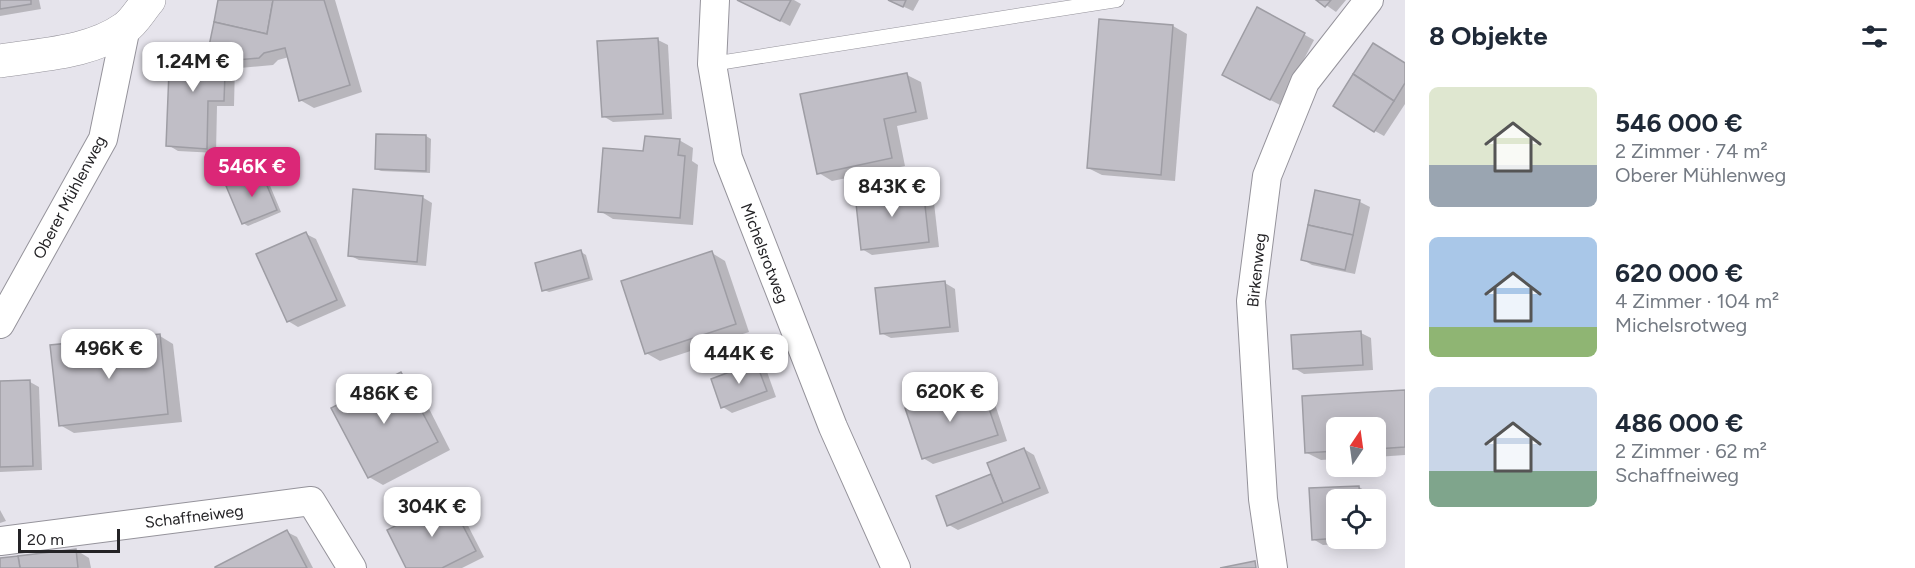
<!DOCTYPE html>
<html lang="de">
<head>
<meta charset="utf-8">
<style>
	body { margin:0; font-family:Figtree,sans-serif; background:#f2f2f3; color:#1f2937; height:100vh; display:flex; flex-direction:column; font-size:22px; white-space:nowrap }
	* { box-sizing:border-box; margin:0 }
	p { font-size:20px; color:#747a83 }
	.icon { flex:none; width:33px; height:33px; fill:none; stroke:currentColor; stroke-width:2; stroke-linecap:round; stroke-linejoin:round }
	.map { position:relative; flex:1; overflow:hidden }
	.details { display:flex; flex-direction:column; background:#fff; width:510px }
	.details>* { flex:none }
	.needle { width:39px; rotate:13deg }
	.tools { position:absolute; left:1326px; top:417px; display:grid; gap:12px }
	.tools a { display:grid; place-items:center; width:60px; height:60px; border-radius:9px; background:#fff; box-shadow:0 3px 15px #0003; font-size:30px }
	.scale { position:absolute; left:18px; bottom:15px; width:102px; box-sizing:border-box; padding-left:6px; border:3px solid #242326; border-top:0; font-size:16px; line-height:21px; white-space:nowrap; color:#242326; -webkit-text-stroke:4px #fff; paint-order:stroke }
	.price { position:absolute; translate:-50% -51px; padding:0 14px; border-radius:12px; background:#fff; color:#222; font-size:20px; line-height:39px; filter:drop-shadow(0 2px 3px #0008) }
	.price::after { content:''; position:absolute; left:50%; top:36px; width:18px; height:14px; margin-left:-9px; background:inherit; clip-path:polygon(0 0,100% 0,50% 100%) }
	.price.active { background:#db2777; color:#fff }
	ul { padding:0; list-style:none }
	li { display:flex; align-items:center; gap:18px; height:150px; padding:0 24px }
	li span { display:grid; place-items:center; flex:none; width:168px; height:120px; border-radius:9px; color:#555 }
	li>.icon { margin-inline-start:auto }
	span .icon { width:72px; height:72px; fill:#fffc; stroke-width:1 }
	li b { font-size:26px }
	h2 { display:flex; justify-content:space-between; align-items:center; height:72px; padding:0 24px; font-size:26px }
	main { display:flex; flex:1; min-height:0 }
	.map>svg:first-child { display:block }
	.shadow { fill:#0003 }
	.building { fill:#c0bec6; stroke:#9e9da4; stroke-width:1.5 }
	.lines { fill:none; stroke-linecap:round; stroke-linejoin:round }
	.lane-casing { stroke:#95939b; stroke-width:15 }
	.street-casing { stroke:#95939b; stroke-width:30 }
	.secondary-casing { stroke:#95939b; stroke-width:34 }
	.lane { stroke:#fff; stroke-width:14 }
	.street { stroke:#fff; stroke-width:28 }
	.secondary { stroke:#fff; stroke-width:33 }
	.labels { text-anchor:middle; stroke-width:4.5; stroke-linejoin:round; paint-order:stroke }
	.street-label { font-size:16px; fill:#242326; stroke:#fff }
</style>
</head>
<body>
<main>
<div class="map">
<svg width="1405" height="568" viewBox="0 0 1405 568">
	<rect width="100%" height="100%" fill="#e6e4ec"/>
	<g class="shadow">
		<polygon points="0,0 39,0 41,9 0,16"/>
		<polygon points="219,0 335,0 362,92 314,108 300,100 289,57 278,60 273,65 240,68 235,65 234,106 217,106 216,153 178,151 168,145 215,48"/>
		<polygon points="740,0 794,0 801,4 790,26"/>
		<polygon points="889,0 919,0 913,11"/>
		<polygon points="1319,0 1346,0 1336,12"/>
		<polygon points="1258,9 1314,40 1280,105 1233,80"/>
		<polygon points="1100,20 1173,26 1187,34 1175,181 1102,175 1088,168"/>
		<polygon points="658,40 668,45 672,119 613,122 603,116"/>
		<polygon points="1374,45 1405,64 1405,104 1384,136 1375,131"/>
		<polygon points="907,75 921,82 928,119 897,126 905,166 832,181 819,173"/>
		<polygon points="426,136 431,139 430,173 381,171 376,169"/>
		<polygon points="679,140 693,148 692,161 698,165 693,225 613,219 600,211 645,153"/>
		<polygon points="261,173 266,176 281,212 248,226 243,223"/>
		<polygon points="923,189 933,194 939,247 872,255 862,249"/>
		<polygon points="1316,192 1360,202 1370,207 1355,274 1312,265 1302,259"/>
		<polygon points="422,197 432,203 426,266 359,260 349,255"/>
		<polygon points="306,234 316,239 346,306 298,327 288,321"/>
		<polygon points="581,252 586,255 593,280 549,292 544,290"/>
		<polygon points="712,253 725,261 749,332 660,361 646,353"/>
		<polygon points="945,283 955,289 959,332 891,338 881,333"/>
		<polygon points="1361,333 1371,338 1373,370 1304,374 1294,368"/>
		<polygon points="160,336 173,344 182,422 74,433 60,425"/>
		<polygon points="756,364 766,369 776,397 732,413 723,407"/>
		<polygon points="401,373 415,381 450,450 383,485 369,477"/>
		<polygon points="30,382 39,387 42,470 0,472 0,383"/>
		<polygon points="1405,391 1405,455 1376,457 1376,428 1336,428 1336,459 1321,460 1307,453 1304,397"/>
		<polygon points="959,392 969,400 984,395 994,401 1007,441 933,464 923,458"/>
		<polygon points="1024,449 1034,455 1049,493 958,530 949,525 938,497 993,475"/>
		<polygon points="1359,487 1369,493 1369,500 1336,500 1336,538 1371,538 1371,542 1323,545 1313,539 1310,490"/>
		<polygon points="448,501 458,506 484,557 462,568 408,568"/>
		<polygon points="0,510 6,521 0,523"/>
		<polygon points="287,532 297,537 313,568 217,568"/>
		<polygon points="76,550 89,558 91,568 0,568 0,560"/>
	</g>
	<g class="building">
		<polygon points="0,0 31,0 31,4 0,9"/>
		<polygon points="218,0 273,0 267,34 214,22"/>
		<polygon points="273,0 324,0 350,85 299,101 285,48 264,53 259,58 225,61 226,46 209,46 214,22 267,34"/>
		<polygon points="737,0 791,0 780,21"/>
		<polygon points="888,0 906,0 903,7"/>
		<polygon points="1316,0 1331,0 1325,7"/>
		<polygon points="1257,7 1305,33 1270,100 1222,75"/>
		<polygon points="1099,19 1173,25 1161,175 1087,168"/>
		<polygon points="658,38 663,114 602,117 597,41"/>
		<polygon points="1373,43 1405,63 1405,83 1394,101 1353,74"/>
		<polygon points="170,46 226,46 224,101 208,101 207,149 166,146"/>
		<polygon points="907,73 916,112 884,119 892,158 817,174 800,94"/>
		<polygon points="1353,74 1394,101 1374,132 1333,106"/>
		<polygon points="376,134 426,135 426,171 375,169"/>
		<polygon points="645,136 680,139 678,155 685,156 680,218 598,212 603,148 643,151"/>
		<polygon points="261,171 277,210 242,224 226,186"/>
		<polygon points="923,187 929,242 861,250 855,194"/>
		<polygon points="353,189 423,196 417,262 348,256"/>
		<polygon points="1315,190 1360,200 1353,235 1308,225"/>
		<polygon points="1308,225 1353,235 1345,270 1301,260"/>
		<polygon points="306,232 337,300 287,322 256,254"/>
		<polygon points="581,250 589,278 542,291 535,263"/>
		<polygon points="712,251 736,324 645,354 621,281"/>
		<polygon points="945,281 950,327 880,334 875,288"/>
		<polygon points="1361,331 1363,365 1293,369 1291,335"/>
		<polygon points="160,334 168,414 59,426 50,345"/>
		<polygon points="756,362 767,391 721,408 711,379"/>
		<polygon points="401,372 438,442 368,478 331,408"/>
		<polygon points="30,380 33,466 0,467 0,381"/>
		<polygon points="1405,390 1405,447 1376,449 1376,428 1336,428 1336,451 1305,453 1302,396"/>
		<polygon points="959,391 962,401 984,394 998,435 922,459 905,408"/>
		<polygon points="1024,448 1040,488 1003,503 987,463"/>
		<polygon points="991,474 1003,503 947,526 936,496"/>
		<polygon points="1359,486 1360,500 1336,500 1336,538 1340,538 1312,540 1309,488"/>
		<polygon points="449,499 476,551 442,568 406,568 387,530"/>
		<polygon points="287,530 307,568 215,568 215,567"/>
		<polygon points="76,549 78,568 20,568 18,556"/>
		<polygon points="18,556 20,568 0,568 0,558"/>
		<polygon points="1255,561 1256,568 1220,568"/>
	</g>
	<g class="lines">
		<defs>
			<polyline id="lane" points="712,64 1117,0"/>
			<g id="street">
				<polyline points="715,0 712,64 728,158 833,427 896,568"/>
				<polyline points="0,324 103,139 126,27"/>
				<polyline points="0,541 311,501 352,568"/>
				<polyline points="1273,568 1263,499 1251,301 1267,176 1305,82 1369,0"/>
			</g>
			<path id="secondary" d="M0 61C41 54 90 53 125 28 134 22 141 9 149 0"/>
		</defs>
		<use href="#lane" class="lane-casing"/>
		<use href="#street" class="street-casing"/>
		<use href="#secondary" class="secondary-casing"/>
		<use href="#lane" class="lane"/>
		<use href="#street" class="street"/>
		<use href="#secondary" class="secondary"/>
	</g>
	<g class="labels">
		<g class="street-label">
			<text transform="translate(69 197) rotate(-62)" y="6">Oberer Mühlenweg</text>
			<text transform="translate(765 253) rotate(69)" y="6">Michelsrotweg</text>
			<text transform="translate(1256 270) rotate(-84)" y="6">Birkenweg</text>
			<text transform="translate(194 516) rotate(-7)" y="6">Schaffneiweg</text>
		</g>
	</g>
</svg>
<div class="tools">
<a><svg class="needle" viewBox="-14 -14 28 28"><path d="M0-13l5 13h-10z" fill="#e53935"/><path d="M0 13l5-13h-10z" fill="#747a83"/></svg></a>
<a><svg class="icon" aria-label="locate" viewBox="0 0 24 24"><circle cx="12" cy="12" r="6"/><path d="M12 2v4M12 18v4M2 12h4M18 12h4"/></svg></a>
</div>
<div class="scale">20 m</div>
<b class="price" style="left:193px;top:93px">1.24M €</b>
<b class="price active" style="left:252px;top:198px">546K €</b>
<b class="price" style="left:892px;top:218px">843K €</b>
<b class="price" style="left:109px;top:380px">496K €</b>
<b class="price" style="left:739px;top:385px">444K €</b>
<b class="price" style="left:950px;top:423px">620K €</b>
<b class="price" style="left:384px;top:425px">486K €</b>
<b class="price" style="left:432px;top:538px">304K €</b>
</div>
<section class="details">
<h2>8 Objekte<svg class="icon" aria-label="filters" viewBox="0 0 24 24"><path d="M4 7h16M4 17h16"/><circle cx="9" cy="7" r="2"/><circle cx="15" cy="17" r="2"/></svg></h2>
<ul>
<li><span style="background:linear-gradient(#dfe7d0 65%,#9aa5b1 0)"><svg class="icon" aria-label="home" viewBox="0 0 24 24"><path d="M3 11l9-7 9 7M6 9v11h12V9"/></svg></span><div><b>546 000 €</b><p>2 Zimmer · 74 m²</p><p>Oberer Mühlenweg</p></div></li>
<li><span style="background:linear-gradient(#a9c7e8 75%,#8fb573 0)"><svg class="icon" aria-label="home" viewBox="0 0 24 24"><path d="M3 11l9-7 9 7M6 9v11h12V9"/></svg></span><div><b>620 000 €</b><p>4 Zimmer · 104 m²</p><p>Michelsrotweg</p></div></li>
<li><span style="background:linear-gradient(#c9d6e8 70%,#7fa58c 0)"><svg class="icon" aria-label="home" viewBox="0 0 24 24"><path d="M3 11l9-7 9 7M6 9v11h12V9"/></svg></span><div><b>486 000 €</b><p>2 Zimmer · 62 m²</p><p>Schaffneiweg</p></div></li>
</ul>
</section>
</main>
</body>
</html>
